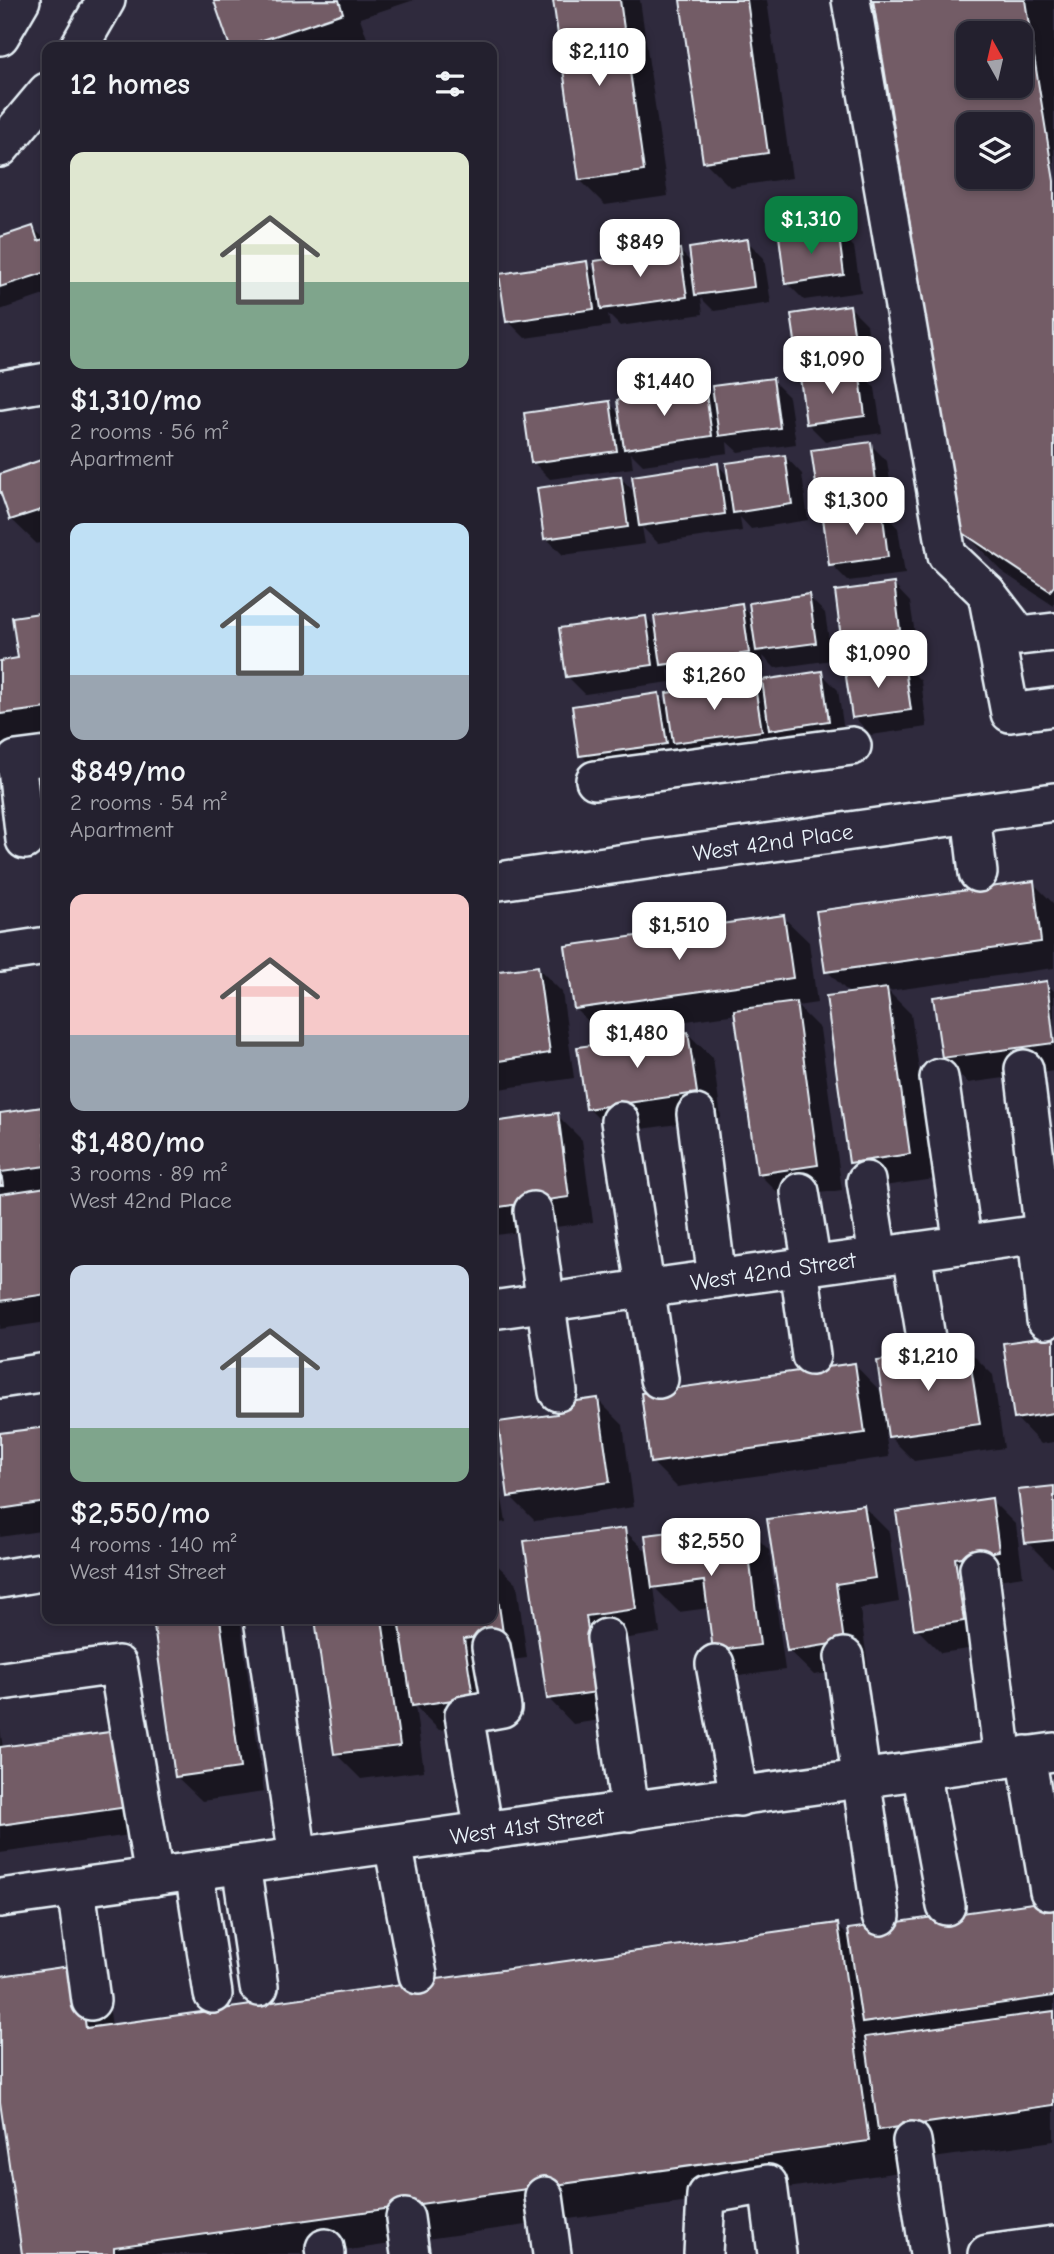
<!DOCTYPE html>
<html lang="en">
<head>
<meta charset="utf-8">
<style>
	body { margin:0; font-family:"Comic Neue",sans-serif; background:#2f2d3a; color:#f1f3f6; height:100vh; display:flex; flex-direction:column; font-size:26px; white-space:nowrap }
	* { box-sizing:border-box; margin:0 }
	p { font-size:23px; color:#a3a3aa }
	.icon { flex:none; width:38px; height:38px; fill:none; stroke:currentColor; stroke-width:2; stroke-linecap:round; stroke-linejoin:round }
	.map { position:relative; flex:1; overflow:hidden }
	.details { position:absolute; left:42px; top:42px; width:455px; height:1582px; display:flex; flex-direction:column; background:#23202e; border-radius:14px; box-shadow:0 4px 10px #0003,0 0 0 2px #403e4a }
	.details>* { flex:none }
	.needle { width:46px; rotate:352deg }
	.buttons { position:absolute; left:956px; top:21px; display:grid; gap:14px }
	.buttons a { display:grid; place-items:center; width:77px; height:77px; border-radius:14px; background:#23202e; box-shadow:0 4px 10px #0003,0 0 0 2px #403e4a; font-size:35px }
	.price { position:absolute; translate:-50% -60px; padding:0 16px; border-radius:14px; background:#fff; color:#222; font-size:23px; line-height:46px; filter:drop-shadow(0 2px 4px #0008) }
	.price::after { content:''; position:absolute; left:50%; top:42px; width:21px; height:16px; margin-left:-10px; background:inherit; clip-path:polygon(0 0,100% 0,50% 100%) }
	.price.on { background:#0b8043; color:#fff }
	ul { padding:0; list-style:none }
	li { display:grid; align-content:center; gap:14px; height:371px; padding:0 28px }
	li span { display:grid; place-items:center; height:217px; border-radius:14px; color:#555 }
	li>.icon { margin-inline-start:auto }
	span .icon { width:126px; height:126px; fill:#fffc; stroke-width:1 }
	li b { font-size:30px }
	h2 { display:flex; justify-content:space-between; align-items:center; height:84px; padding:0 28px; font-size:30px }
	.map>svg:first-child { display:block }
	.shadow { fill:#0007; fill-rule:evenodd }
	.building { fill:#735b66; stroke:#e8f1f8; stroke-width:2; fill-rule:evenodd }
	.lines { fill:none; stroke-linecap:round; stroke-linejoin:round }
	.minor-casing { stroke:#e8f1f8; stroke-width:42 }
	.minor { stroke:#2f2a3d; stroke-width:37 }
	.labels { text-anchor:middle; stroke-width:6; stroke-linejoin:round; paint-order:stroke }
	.street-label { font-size:23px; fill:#e8f1f8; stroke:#2f2a3d }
</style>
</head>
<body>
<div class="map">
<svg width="1054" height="2254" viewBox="0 0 1054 2254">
	<rect width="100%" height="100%" fill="#2f2a3d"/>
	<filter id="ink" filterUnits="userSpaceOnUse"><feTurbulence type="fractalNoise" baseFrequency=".0143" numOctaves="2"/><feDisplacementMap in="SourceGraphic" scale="14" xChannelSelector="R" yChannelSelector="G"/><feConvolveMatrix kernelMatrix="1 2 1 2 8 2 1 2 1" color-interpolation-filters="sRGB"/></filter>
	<g filter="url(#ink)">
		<g class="shadow">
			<polygon points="223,0 414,0 360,18 367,38 340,47 232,47 216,2"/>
			<polygon points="554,0 640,0 668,196 605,205 580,180"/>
			<polygon points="682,0 767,0 792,178 730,187 704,161"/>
			<path d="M875 0H1054V606L1004 573 962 530ZM968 33H1020V86H968ZM968 124H1020V177H968Z"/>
			<polygon points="32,228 47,240 47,294 0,310 0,238"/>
			<polygon points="837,230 854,247 861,292 804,300 787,283"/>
			<polygon points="747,241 764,258 771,303 714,311 701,298 703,314 620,326 608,314 610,326 525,338 508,321 587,263 598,275 680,251 693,264"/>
			<polygon points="850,307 867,324 873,369 859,371 875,388 882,433 825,441 808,424 816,377 799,360"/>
			<polygon points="772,380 789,397 796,444 738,452 727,442 728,453 643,465 631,453 633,468 550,479 533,462 609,403 621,415 705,389 716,400"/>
			<polygon points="870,444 887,461 894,507 879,509 898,528 905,574 848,581 831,564 840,517 820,497"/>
			<polygon points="785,456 802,474 808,520 751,529 740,517 742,531 658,543 642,527 645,544 563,555 546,538 621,478 636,494 718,465 729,477"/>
			<polygon points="47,460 47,541 37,544 11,519 0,486 0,476"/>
			<polygon points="893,584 910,602 917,647 860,654 843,637"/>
			<polygon points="808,596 825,613 832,660 775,668 763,656 765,670 680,682 668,669 670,682 585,694 568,677 646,617 658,630 741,605 753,617"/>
			<polygon points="47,614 47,743 27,779 0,782 0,662 20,660 14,619"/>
			<polygon points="904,664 921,681 927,727 871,735 854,717"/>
			<polygon points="821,673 838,690 845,738 788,746 776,734 778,748 692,760 681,749 683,760 598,772 581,755 659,695 669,705 754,682 766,694"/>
			<polygon points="1033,883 1054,904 1054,968 888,991 911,1014 935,1179 876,1187 851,1162 850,994 827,971"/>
			<polygon points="783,917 809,942 817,1003 797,1006 820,1029 842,1190 783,1198 758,1173 737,1014 600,1033 575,1008"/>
			<polygon points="537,967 562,992 574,1078 492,1090 492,974"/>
			<polygon points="1046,983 1054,991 1054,1071 968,1083 943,1057"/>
			<polygon points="687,1033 713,1058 721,1118 613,1133 588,1108"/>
			<polygon points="42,1109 47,1114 47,1322 0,1329 0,1114"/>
			<polygon points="557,1115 582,1140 593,1222 496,1235 492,1231 492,1124"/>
			<polygon points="1054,1338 1054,1442 1041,1444 1016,1418"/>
			<polygon points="968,1350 993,1375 1004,1448 914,1461 885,1432 889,1457 677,1487 652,1462 854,1364 883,1394"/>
			<polygon points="598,1400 623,1425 634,1507 535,1521 510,1496 559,1416"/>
			<polygon points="47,1428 47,1530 0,1537 0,1435"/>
			<polygon points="492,1440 506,1522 492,1524"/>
			<polygon points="1054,1488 1054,1567 1052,1567 1027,1542"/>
			<polygon points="991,1500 1016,1525 1023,1576 979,1583 988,1646 941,1653 916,1628 898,1513"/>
			<polygon points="864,1507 889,1532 899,1602 860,1609 868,1667 814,1675 788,1650"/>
			<polygon points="744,1525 769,1550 785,1670 739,1676 714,1650 709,1608 679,1612 654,1587 660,1633 611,1641 621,1717 573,1724 548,1698 624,1530 650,1555"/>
			<polygon points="492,1560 517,1584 527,1658 489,1663 497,1722 439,1730 415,1706 424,1771 361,1779 336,1754 317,1619 492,1619"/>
			<polygon points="155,1619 240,1619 264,1792 202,1801 176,1776"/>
			<polygon points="0,1729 3,1748 117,1732 152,1832 0,1853"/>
			<polygon points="1054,1902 1054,2141 912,2161 900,2172 321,2254 23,2254 0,2090 0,1978 108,1999 112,2026 837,1925 851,1939"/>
		</g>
		<g class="building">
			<polygon points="339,0 343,13 242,47 230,47 214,1"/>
			<polygon points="553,0 620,0 644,171 579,180"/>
			<polygon points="680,0 747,0 768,153 703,162"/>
			<path d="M873 0H1025L1054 181V586L1050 591 960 531ZM968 33H1020V86H968ZM968 124H1020V177H968Z"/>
			<polygon points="33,226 38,241 47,238 47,272 0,287 0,237"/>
			<polygon points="838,228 844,275 785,284 779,236"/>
			<polygon points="748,239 754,287 695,295 689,248"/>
			<polygon points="680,249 687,297 601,309 594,261"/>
			<polygon points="587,261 594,309 506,322 499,274"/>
			<polygon points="850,305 857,352 798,361 791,314"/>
			<polygon points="859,369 865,416 806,424 800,377"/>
			<polygon points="773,378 780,428 719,436 712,386"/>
			<polygon points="705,387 712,436 624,449 617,400"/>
			<polygon points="610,401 617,451 531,463 524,413"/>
			<polygon points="871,442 877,490 818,498 811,450"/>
			<polygon points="785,455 792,504 733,513 726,463"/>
			<polygon points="47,458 47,508 10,520 0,491 0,474"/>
			<polygon points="718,463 725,514 639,526 632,476"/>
			<polygon points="621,476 628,527 544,539 537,488"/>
			<polygon points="882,509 888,557 829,565 823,518"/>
			<polygon points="894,583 900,630 841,638 835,591"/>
			<polygon points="809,594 816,643 756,651 749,603"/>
			<polygon points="742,603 749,653 661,665 654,616"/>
			<polygon points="47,612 47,708 0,714 0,661 18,658 12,617"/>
			<polygon points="646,616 653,665 566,677 559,628"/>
			<polygon points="904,662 911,710 852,718 845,670"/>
			<polygon points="822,671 829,721 769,730 762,680"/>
			<polygon points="754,680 762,731 673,743 666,693"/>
			<polygon points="659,693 667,744 579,756 572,706"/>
			<polygon points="1034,881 1041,942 825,972 816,911"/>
			<polygon points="784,915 793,978 574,1009 565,946"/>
			<polygon points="538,966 550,1053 492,1062 492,972"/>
			<polygon points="1047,981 1054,1043 942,1058 933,997"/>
			<polygon points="887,988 910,1154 849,1163 826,996"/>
			<polygon points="796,1002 818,1165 757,1174 734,1010"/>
			<polygon points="688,1032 697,1093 586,1109 577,1047"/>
			<polygon points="43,1107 47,1166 1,1172 3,1186 0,1186 0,1113"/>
			<polygon points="558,1113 569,1197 492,1208 492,1122"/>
			<polygon points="47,1187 47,1294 0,1301 0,1194"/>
			<polygon points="1054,1336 1054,1413 1014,1419 1003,1343"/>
			<polygon points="968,1348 980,1424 888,1437 877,1361"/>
			<polygon points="855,1363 865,1433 650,1463 641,1393"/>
			<polygon points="598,1398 610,1482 508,1497 498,1422 557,1414 555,1404"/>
			<polygon points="47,1427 47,1502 0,1509 0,1433"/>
			<polygon points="1054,1486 1054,1540 1025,1543 1018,1490"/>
			<polygon points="992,1498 999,1551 955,1558 964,1621 914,1629 896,1512"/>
			<polygon points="864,1505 875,1578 836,1584 844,1642 787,1651 767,1519"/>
			<polygon points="745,1523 760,1645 713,1651 704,1581 652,1588 645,1535"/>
			<polygon points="625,1528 636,1609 586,1616 597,1692 547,1699 524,1541"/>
			<polygon points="492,1557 503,1633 464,1639 473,1697 412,1706 399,1619 492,1619"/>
			<polygon points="153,1619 220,1619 240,1768 175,1777"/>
			<polygon points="315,1619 382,1619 400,1746 334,1754"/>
			<polygon points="117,1731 128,1807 0,1825 0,1747"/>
			<polygon points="1054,1900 1054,1996 862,2023 848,1929"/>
			<polygon points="838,1923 869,2141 114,2247 114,2254 22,2254 0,2102 0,1976 77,1965 86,2028"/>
			<polygon points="1054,2011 1054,2105 878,2130 865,2037"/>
		</g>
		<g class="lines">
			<defs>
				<g id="minor">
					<polyline points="851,0 947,555 987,593"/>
					<polyline points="0,36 21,0"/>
					<polyline points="79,47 106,0"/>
					<polyline points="0,148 47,92"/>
					<polyline points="0,390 47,382"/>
					<polyline points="1054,632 1020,636 987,593 1010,713 1054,707"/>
					<polyline points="595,780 852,746"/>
					<polyline points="971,814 978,873"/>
					<polyline points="25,840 16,760 47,756"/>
					<polyline points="492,882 1054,802"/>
					<polyline points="0,953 47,946"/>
					<polyline points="1024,1069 1044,1233"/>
					<polyline points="939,1078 963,1245"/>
					<polyline points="696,1114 717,1279"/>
					<polyline points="620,1121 659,1379"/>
					<polyline points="866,1181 878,1256"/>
					<polyline points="800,1192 812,1266"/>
					<polyline points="533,1211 558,1392"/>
					<polyline points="1037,1234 1046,1320"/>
					<polyline points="912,1252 926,1338"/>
					<polyline points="799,1267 811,1356"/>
					<polyline points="492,1310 1054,1232"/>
					<polyline points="0,1379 47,1372"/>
					<polyline points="979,1568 1003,1759"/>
					<polyline points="0,1579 47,1571"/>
					<polyline points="263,1619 298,1857"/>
					<polyline points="606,1638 630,1812"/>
					<polyline points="844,1657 881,1916"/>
					<polyline points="715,1664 739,1797"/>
					<polyline points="2,1681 118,1665 154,1877"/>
					<polyline points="1026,1755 1049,1891"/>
					<polyline points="921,1771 946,1906"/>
					<polyline points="484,1832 464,1715 502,1708 491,1647"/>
					<polyline points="393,1844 418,1975"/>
					<polyline points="241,1865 259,1987"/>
					<polyline points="194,1872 213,1994"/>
					<polyline points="76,1888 91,2001"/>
					<polyline points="0,1898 1054,1752"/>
					<polyline points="912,2141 929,2254"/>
					<polyline points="544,2196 552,2254"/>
					<polyline points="405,2218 410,2254"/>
					<polyline points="325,2248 326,2254"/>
					<polyline points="703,2254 706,2195 768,2184 777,2254"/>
					<polyline points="987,2254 1054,2245"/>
				</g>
			</defs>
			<use href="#minor" class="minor-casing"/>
			<use href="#minor" class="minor"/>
		</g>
	</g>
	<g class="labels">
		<g class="street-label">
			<text transform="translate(773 842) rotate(-8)" y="8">West 42nd Place</text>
			<text transform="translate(773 1271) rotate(-8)" y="8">West 42nd Street</text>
			<text transform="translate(527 1826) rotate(-8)" y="8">West 41st Street</text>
		</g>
	</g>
</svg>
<div class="buttons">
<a><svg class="needle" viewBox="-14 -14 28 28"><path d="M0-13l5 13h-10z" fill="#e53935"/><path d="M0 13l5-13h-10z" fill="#a3a3aa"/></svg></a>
<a><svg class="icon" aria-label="layers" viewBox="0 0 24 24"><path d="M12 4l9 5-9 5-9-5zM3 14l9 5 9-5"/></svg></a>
</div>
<b class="price" style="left:599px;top:88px">$2,110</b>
<b class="price on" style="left:811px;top:256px">$1,310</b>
<b class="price" style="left:640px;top:279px">$849</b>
<b class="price" style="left:832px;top:396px">$1,090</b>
<b class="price" style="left:664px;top:418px">$1,440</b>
<b class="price" style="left:856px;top:537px">$1,300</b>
<b class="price" style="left:878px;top:690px">$1,090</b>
<b class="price" style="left:714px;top:712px">$1,260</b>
<b class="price" style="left:679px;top:962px">$1,510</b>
<b class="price" style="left:637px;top:1070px">$1,480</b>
<b class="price" style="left:928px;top:1393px">$1,210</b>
<b class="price" style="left:711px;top:1578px">$2,550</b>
<section class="details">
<h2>12 homes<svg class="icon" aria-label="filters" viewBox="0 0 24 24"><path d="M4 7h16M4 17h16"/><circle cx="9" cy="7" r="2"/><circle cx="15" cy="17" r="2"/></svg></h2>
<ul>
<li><span style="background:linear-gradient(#dfe7d0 60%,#7fa58c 0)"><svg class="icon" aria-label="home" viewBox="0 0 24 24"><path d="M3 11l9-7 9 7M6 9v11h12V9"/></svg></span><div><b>$1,310/mo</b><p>2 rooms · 56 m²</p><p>Apartment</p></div></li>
<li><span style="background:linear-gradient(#bfe0f5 70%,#9aa5b1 0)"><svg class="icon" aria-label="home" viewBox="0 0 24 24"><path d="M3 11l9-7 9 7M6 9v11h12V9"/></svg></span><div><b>$849/mo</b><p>2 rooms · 54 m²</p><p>Apartment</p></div></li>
<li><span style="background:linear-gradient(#f6c9c9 65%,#9aa5b1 0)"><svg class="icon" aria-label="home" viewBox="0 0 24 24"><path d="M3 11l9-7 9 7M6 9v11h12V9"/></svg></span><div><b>$1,480/mo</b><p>3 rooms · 89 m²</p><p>West 42nd Place</p></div></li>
<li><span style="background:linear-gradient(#c9d6e8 75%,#7fa58c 0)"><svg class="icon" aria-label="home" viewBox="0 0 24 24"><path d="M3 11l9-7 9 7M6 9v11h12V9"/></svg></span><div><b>$2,550/mo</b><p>4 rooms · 140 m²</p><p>West 41st Street</p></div></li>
</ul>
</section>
</div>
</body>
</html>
